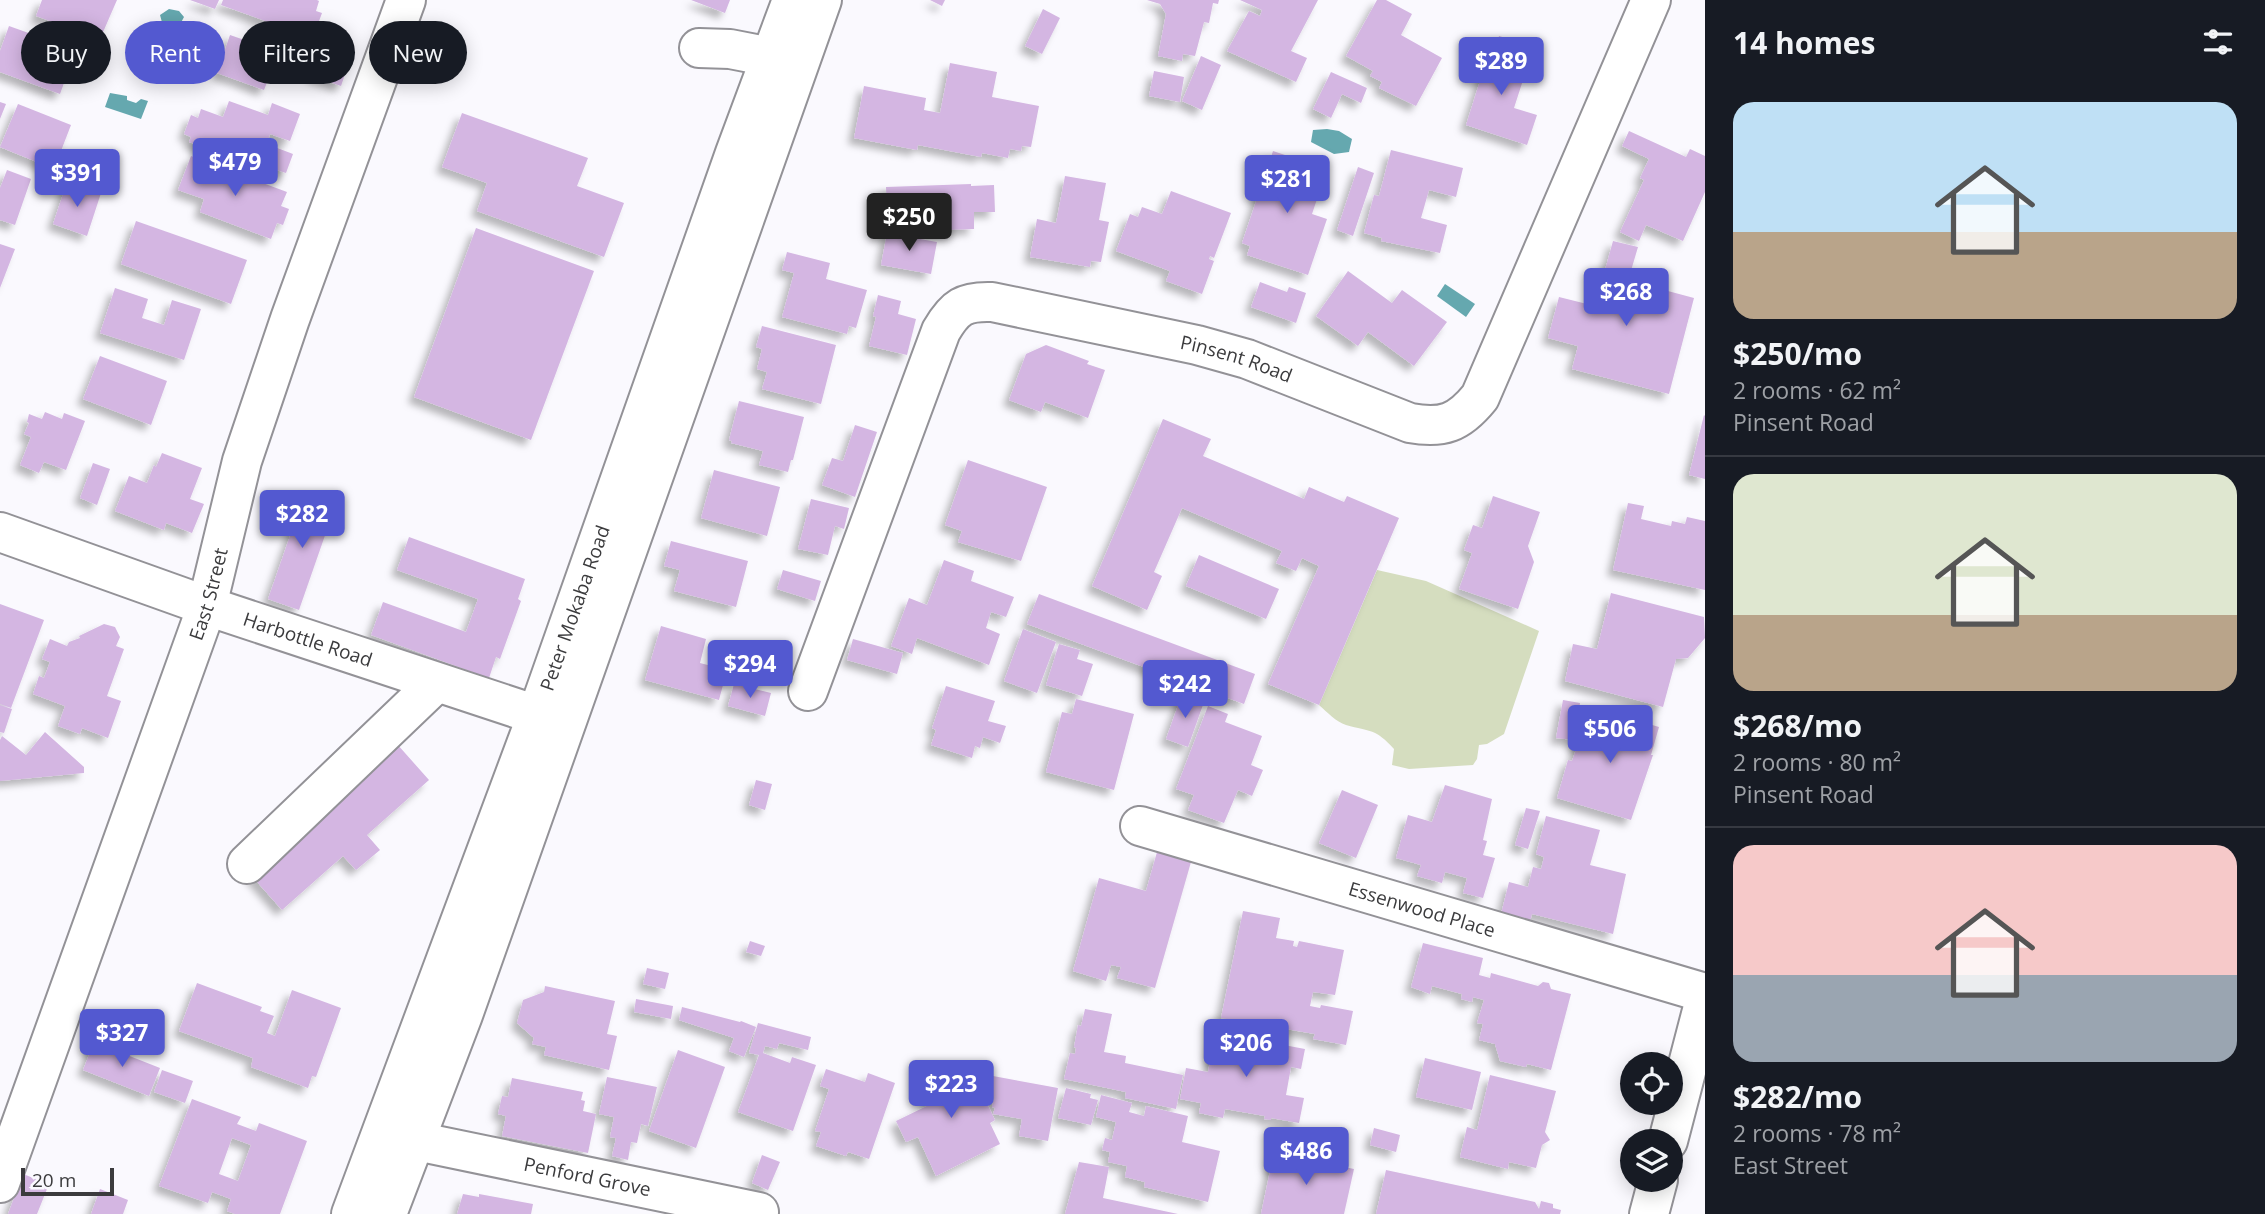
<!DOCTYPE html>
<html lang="en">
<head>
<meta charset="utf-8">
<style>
	body { margin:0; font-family:"Open Sans",sans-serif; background:#242831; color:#f1f3f6; height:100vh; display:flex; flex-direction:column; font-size:26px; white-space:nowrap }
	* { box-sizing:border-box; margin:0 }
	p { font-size:23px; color:#9ea1a6 }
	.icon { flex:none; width:38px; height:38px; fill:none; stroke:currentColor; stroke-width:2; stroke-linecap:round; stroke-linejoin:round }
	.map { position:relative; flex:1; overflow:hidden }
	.details { display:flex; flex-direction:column; background:#171b24; width:560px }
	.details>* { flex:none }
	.hud { position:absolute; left:21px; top:21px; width:665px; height:63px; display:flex; gap:14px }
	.fabs { position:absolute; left:1620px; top:1052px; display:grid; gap:14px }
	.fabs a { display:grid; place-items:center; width:63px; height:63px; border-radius:50%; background:#171b24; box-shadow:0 4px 18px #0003; font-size:35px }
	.scale { position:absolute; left:21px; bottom:18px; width:93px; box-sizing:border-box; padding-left:7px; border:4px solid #3b3b3d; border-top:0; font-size:19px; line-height:24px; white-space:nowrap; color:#3b3b3d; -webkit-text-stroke:5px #faf9fe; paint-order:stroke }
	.price { position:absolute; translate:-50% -60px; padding:0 16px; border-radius:7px; background:#5359d0; color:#fff; font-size:23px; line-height:46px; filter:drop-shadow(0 2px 4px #0008) }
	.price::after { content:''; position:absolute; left:50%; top:42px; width:21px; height:16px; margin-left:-10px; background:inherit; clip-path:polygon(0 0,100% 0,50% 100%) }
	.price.selected { background:#222; color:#fff }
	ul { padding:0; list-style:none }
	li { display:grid; align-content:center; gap:14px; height:371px; padding:0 28px }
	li+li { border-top:2px solid #363941 }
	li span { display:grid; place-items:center; height:217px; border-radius:21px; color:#555 }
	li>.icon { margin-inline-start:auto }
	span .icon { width:126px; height:126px; fill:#fffc; stroke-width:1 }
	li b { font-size:30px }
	h2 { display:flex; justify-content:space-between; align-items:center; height:84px; padding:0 28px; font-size:30px }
	.tag { padding:0 24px; border-radius:32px; background:#171b24; box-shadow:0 4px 18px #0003; font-size:24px; line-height:63px }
	.tag.selected { background:#5359d0; color:#fff }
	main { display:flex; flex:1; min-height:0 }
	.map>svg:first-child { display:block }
	.green { fill:#d5ddbf }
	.water { fill:#65a8af }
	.building { fill:#d4b6e2; fill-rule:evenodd; filter:url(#shadow) }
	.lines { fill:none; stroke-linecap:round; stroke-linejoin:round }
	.minor-casing { stroke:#939297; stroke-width:42 }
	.minor { stroke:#fff; stroke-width:38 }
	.labels { text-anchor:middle; stroke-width:7; stroke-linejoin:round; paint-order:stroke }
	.street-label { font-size:19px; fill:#3b3b3d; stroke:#faf9fe }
</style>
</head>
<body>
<main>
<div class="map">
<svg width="1705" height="1214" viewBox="0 0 1705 1214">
	<defs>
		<filter id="shadow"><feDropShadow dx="-6" dy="6" stdDeviation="3.5" flood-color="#0004"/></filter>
	</defs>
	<rect width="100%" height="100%" fill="#faf9fe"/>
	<path class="green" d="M1377 570 1426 581 1539 631 1504 734 1487 744 1479 745 1477 759 1473 765 1409 769 1392 765 1394 749C1375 728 1371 732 1346 725 1336 722 1327 712 1319 705Z"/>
	<g class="water">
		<path d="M169 9 179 11 184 17 177 30C180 38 177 41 172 48L164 46 154 38 163 26 160 15Z"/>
		<polygon points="110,93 127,96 127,100 136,103 141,99 148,101 141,119 105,107"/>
		<polygon points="1327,129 1339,131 1352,139 1349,152 1334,154 1311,142 1313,130"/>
		<polygon points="1445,284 1475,304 1466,317 1437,296"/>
	</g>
	<g class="building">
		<polygon points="42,0 117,0 100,39 36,16"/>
		<polygon points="190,0 219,0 215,9"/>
		<polygon points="223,0 317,0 319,1 316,11 322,13 311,43 280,32 282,27 221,5"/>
		<polygon points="691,0 730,0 725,13"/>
		<polygon points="930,0 945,0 942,6"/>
		<polygon points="1147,0 1219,0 1218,4 1213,3 1209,23 1204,22 1195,56 1183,54 1182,61 1158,56 1166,14 1160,4"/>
		<polygon points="1240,0 1318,0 1291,51 1307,58 1296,82 1227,51 1249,11 1260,16 1262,10"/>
		<polygon points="1377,0 1386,0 1412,14 1401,35 1442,58 1416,106 1379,88 1382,82 1370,76 1373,71 1346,56"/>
		<polygon points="1043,9 1060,18 1042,54 1025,46"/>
		<polygon points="9,26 76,50 60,94 0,72 0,51"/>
		<polygon points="230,35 279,52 264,90 217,73"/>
		<polygon points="1499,36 1519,42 1515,56 1518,57 1513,73 1524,77 1514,108 1537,115 1527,145 1466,125 1490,49 1494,50"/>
		<polygon points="304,42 315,47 305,70 291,65 297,51 300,53"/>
		<polygon points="322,48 351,57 341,86 312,76"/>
		<polygon points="1201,56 1221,65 1202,110 1182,101"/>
		<polygon points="950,63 997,72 992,97 1039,106 1031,147 1022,146 1021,151 1010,149 1008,158 982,153 981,157 918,145 917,150 854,138 864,86 926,98 924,110 940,113"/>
		<polygon points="1154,71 1184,77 1180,102 1149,96"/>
		<polygon points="1331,72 1367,88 1361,103 1342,94 1331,118 1313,109"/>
		<polygon points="229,101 268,115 272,103 300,114 290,141 270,134 267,144 293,154 286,173 255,163 254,165 189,142 191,137 184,134 191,115 198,118 201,109 223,117"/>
		<polygon points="0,102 6,104 0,119"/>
		<polygon points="18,104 71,125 54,169 0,147"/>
		<polygon points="462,113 588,158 577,186 624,203 604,257 477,211 487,183 442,167"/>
		<polygon points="1629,131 1686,157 1690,149 1705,156 1705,192 1683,241 1646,225 1639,241 1620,232 1644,180 1640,178 1649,159 1622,146"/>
		<polygon points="1391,150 1463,168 1456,197 1429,190 1421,218 1447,225 1440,253 1381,241 1382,238 1364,233 1374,195 1379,196"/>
		<polygon points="1273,151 1327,169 1312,214 1327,219 1308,275 1247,255 1250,246 1242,243"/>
		<polygon points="191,156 287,192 281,206 289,209 283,225 277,223 271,239 200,212 204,199 178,190"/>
		<polygon points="1358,167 1374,173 1353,236 1337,230"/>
		<polygon points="7,170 31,179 15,225 0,220 0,188"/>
		<polygon points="1065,176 1106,183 1099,220 1109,222 1101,262 1091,261 1090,267 1030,257 1037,219 1056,223"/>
		<polygon points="67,182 101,193 87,236 53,224"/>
		<polygon points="971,184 971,186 994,185 995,212 974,212 974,229 888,232 886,187"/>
		<polygon points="1171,191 1231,213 1214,258 1210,256 1209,259 1214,261 1202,294 1166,281 1170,271 1116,251 1130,214 1138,217 1142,207 1162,214"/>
		<polygon points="136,221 247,260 231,304 121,264"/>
		<polygon points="476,228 594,271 531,440 414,397"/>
		<polygon points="887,233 937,242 931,274 881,265"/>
		<polygon points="1613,241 1638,247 1630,274 1613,270 1610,280 1636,287 1638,283 1694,298 1669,394 1572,369 1578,346 1548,338 1559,297 1595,306"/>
		<polygon points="0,244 15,249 0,288"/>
		<polygon points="787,252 830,263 826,279 867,290 856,328 849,326 847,334 782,317 794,273 782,270"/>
		<polygon points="1348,271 1392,303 1402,290 1447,322 1414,366 1368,332 1358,346 1316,316"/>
		<polygon points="1260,282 1287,292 1289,287 1306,293 1296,323 1251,307"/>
		<polygon points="115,288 148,299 142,318 164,325 172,300 201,309 184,360 100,333"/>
		<polygon points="878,295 901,301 898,314 916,319 907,355 869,346 876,317 873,316"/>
		<polygon points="762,326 836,345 821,404 762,389 767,372 757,369 762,349 756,347"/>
		<polygon points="1046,345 1089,361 1087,364 1105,370 1088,418 1045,402 1041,412 1009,400 1026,354"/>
		<polygon points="100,356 167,381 151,425 83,399"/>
		<polygon points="739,401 804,417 793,460 791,460 788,472 759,465 763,451 731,443 732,441 729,440"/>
		<polygon points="45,412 62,419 64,413 85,421 66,470 44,462 39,473 20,465 31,437 24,434 29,423 27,422 29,414 42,419"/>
		<polygon points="1704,415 1705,416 1705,479 1689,475"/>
		<polygon points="1163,419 1211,439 1203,456 1304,499 1309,487 1344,502 1347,496 1399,518 1319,705 1268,684 1319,566 1302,558 1296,571 1276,563 1282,551 1182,508 1154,572 1162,576 1147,610 1092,586"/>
		<polygon points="855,425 877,432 855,497 822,485 832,458 843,461"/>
		<polygon points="162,453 202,468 190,499 204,504 192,533 166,523 164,530 115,511 129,476 147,483 154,465 156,467"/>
		<polygon points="968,460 1047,487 1021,561 958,542 962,531 945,525"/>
		<polygon points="93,463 110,469 97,505 80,498"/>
		<polygon points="714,470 780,487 767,536 701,518"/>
		<polygon points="306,490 337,501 299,610 268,599"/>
		<polygon points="1493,496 1540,512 1528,546 1534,562 1518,609 1459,589 1472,553 1464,550 1473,525 1482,528"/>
		<polygon points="811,499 849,508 844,529 835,526 828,555 798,549"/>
		<polygon points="1628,503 1644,506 1641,519 1671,526 1672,521 1685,524 1687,517 1705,521 1705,590 1613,570"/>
		<polygon points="409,537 525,579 518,599 521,601 500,659 496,657 489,678 371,635 383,602 466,632 478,599 397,570"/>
		<polygon points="671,541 748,561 736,607 674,591 680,570 664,566"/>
		<polygon points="1199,555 1279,589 1266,619 1186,586"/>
		<polygon points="944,560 974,571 971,581 1014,597 1006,617 991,612 986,628 1000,634 989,665 917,638 912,654 891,646 909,598 927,605"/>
		<polygon points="783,570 821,581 815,601 777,589"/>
		<polygon points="1611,593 1704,617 1705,638 1688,658 1676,659 1663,707 1565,681 1573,644 1597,649"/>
		<polygon points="1039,594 1255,674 1244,704 1027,624"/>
		<polygon points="0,604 44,620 11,708 0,704"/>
		<polygon points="104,624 115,627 120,637 116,646 124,649 107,696 121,701 108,738 82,728 80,734 58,726 65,706 33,694 39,676 44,678 50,662 42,659 50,639 67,646 69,642 80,638 79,636"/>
		<polygon points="661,626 706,639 700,663 727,670 719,700 645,680"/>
		<polygon points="1023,629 1056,642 1037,693 1004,681"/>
		<polygon points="853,639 903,653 897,674 847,660"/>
		<polygon points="1059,644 1080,650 1077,659 1093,664 1082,696 1046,685"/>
		<polygon points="734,684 771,693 765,716 728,706"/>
		<polygon points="946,686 995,701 988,721 1006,726 1000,743 983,737 980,748 975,746 972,758 931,745 936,730 932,728"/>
		<polygon points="1182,694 1204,702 1188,747 1166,739"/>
		<polygon points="1076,699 1134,714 1114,790 1046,772 1062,712 1072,714"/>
		<polygon points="1563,700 1580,703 1574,740 1556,738"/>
		<polygon points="0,705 12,709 4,733 0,732"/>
		<polygon points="1208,706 1228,714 1225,722 1262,736 1251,765 1263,770 1252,796 1238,790 1224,823 1188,810 1194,795 1176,789"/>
		<polygon points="1595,708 1659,727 1651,755 1653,755 1631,820 1557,798 1568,760 1572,761 1581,734 1587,736"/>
		<polygon points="45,732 84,767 84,773 0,781 0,740 2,736 26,755"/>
		<polygon points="397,744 429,780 367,835 380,850 356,870 343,856 282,910 250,874"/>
		<polygon points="756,780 772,784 765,810 749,805"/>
		<polygon points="1445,785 1492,799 1483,840 1487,841 1483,855 1495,858 1483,898 1463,893 1467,878 1445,872 1442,883 1417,876 1421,865 1396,858 1408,815 1432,822"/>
		<polygon points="1342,790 1378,805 1356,858 1319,843"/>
		<polygon points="1526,808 1540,811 1528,849 1515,845"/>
		<polygon points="1546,816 1600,830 1590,865 1626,874 1613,934 1532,914 1529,925 1500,918 1509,882 1528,887 1533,867 1541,869 1544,857 1536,854"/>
		<polygon points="1157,852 1191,862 1155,988 1117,978 1121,967 1111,965 1106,981 1073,971 1099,878 1146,891"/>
		<polygon points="1243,911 1280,918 1276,938 1294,941 1293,946 1297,947 1299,941 1344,950 1335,995 1313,992 1310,1006 1320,1008 1321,1005 1353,1011 1346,1045 1313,1039 1315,1034 1221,1018"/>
		<polygon points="750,941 765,946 761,956 746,952"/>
		<polygon points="1423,943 1483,958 1479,975 1490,978 1491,973 1538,986 1543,982 1549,983 1551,989 1571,994 1551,1070 1527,1064 1526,1067 1500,1061 1495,1044 1479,1040 1483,1024 1477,1023 1484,1000 1473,997 1472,1002 1461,999 1462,994 1432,986 1430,994 1411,987"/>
		<polygon points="647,968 669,973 665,989 643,984"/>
		<polygon points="197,983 262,1007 260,1011 274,1016 267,1033 275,1036 292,990 341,1008 316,1077 312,1076 308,1088 251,1067 253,1058 179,1031"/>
		<polygon points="545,986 615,1001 607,1034 617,1036 609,1070 544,1055 546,1047 532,1044 534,1038 517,1023 523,1000 544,992"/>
		<polygon points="636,999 673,1006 671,1019 634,1012"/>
		<polygon points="682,1007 740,1022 741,1021 756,1027 744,1057 729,1051 734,1038 679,1020"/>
		<polygon points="1085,1009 1112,1014 1104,1052 1126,1056 1125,1063 1183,1075 1176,1109 1125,1098 1126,1092 1064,1079 1070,1053 1075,1054 1076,1048 1074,1047 1078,1025 1081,1026"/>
		<polygon points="758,1023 811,1037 808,1050 779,1043 777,1049 765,1046 763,1053 790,1063 792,1057 816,1065 793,1131 738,1112 759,1055 749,1053"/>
		<polygon points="1215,1032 1305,1049 1301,1069 1291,1067 1286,1095 1304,1098 1299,1123 1271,1118 1271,1120 1264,1119 1265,1116 1225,1109 1223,1118 1199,1113 1201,1103 1180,1099 1186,1068 1208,1072"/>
		<polygon points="94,1042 160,1068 149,1096 83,1070"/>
		<polygon points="678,1050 725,1067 696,1148 649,1131"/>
		<polygon points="1425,1058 1481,1072 1472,1110 1416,1097"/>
		<polygon points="944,1064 949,1075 969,1066 995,1120 990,1123 1000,1144 936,1176 918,1137 906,1142 896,1121 931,1104 918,1077"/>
		<polygon points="826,1069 865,1082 868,1073 895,1083 869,1159 848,1152 846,1156 816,1146 821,1132 815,1131 829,1089 820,1086"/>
		<polygon points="162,1070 193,1081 185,1103 154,1092"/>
		<polygon points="1490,1075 1556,1091 1545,1132 1550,1140 1542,1145 1536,1168 1509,1162 1508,1169 1460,1157 1467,1127 1477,1130"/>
		<polygon points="993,1076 1058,1088 1048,1141 1019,1136 1022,1119 993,1114 995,1108 992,1107 994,1097 989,1096"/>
		<polygon points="607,1077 657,1087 648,1126 641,1124 637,1143 631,1142 628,1160 612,1156 616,1138 610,1137 614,1117 599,1114"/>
		<polygon points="512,1078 583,1092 581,1100 585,1101 583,1111 596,1114 588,1153 502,1136 506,1116 498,1114 502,1096 508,1097"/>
		<polygon points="1066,1088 1091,1094 1090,1098 1098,1100 1091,1125 1058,1118"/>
		<polygon points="1101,1095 1132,1103 1129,1112 1144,1116 1146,1106 1188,1116 1182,1142 1220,1151 1208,1202 1144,1187 1145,1182 1125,1177 1127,1166 1108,1162 1110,1152 1102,1150 1105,1138 1112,1140 1116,1122 1096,1117"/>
		<path d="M192 1099 241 1117 237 1124 256 1131 259 1123 307 1141 280 1214H235L227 1211 231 1199 212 1192 208 1203 159 1186ZM232 1138 251 1145 238 1181 219 1174Z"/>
		<polygon points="1374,1128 1400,1135 1396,1152 1370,1145"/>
		<polygon points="1274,1152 1354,1169 1344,1214 1261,1214"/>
		<polygon points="762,1155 780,1162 768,1190 752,1183"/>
		<polygon points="1079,1162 1109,1167 1103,1198 1178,1214 1065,1214"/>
		<polygon points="1386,1170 1535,1202 1539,1209 1541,1201 1553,1204 1553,1208 1561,1210 1560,1214 1376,1214"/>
		<polygon points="23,1174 49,1184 37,1214 8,1214"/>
		<polygon points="100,1189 128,1200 123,1214 91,1214"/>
		<polygon points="463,1194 479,1197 479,1194 533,1204 531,1214 457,1214"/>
	</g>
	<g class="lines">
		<defs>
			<g id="minor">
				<polyline points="699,48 730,49 771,57"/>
				<path id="s1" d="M0 532 207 606 537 715"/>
				<path id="s2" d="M808 691 941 331C955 307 964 301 992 302L1197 345 1247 359 1410 423C1443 429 1459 423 1480 397L1651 0"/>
				<path id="s3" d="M1140 826 1705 993"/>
				<polyline points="247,864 436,683"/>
				<path id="s4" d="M416 1141 759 1212"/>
				<polyline points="1668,1141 1705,999"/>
				<path id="s5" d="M0 1183 207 606 242 461 290 319 406 0"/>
				<path id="s6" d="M351 1214 537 715 735 153 792 0"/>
				<polyline points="387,1214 463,1015 822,0"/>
				<polyline points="1649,1214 1658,1180"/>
			</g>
		</defs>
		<use href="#minor" class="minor-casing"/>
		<use href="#minor" class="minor"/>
	</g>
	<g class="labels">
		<g class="street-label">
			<text dy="7" stroke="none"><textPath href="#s2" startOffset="698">Pinsent Road</textPath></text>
			<text dy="7" stroke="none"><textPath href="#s5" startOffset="625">East Street</textPath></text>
			<text dy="7" stroke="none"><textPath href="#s6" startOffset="646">Peter Mokaba Road</textPath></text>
			<text dy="7" stroke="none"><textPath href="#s1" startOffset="326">Harbottle Road</textPath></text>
			<text dy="7" stroke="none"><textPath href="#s3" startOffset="294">Essenwood Place</textPath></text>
			<text dy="7" stroke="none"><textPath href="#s4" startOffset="175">Penford Grove</textPath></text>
		</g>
	</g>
</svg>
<div class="fabs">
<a><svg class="icon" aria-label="locate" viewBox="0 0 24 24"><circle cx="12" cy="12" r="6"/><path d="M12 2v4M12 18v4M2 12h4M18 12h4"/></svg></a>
<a><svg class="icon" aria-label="layers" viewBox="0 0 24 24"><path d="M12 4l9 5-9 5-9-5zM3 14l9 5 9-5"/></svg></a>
</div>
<div class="scale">20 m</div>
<b class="price" style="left:1501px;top:97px">$289</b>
<b class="price" style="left:235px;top:198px">$479</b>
<b class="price" style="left:77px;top:209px">$391</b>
<b class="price" style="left:1287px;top:215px">$281</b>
<b class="price selected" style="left:909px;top:253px">$250</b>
<b class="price" style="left:1626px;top:328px">$268</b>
<b class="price" style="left:302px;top:550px">$282</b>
<b class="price" style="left:750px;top:700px">$294</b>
<b class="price" style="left:1185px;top:720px">$242</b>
<b class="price" style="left:1610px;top:765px">$506</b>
<b class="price" style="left:122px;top:1069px">$327</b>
<b class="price" style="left:1246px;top:1079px">$206</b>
<b class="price" style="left:951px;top:1120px">$223</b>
<b class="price" style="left:1306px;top:1187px">$486</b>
<div class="hud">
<a class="tag">Buy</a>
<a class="tag selected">Rent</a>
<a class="tag">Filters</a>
<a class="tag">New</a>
</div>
</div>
<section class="details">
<h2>14 homes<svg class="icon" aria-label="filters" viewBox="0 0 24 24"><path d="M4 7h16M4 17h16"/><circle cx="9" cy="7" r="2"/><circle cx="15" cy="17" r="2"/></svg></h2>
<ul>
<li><span style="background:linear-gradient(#bfe0f5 60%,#b9a48a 0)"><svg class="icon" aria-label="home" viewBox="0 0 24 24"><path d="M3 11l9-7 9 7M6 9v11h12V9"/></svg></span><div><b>$250/mo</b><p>2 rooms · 62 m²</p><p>Pinsent Road</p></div></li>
<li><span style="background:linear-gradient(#dfe7d0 65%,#b9a48a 0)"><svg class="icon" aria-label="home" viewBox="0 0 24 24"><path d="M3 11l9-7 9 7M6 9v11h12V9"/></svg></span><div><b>$268/mo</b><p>2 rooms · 80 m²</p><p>Pinsent Road</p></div></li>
<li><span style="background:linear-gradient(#f6c9c9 60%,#9aa5b1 0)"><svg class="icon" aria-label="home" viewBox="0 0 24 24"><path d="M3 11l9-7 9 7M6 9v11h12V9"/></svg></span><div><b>$282/mo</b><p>2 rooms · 78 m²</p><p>East Street</p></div></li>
</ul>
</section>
</main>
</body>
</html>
